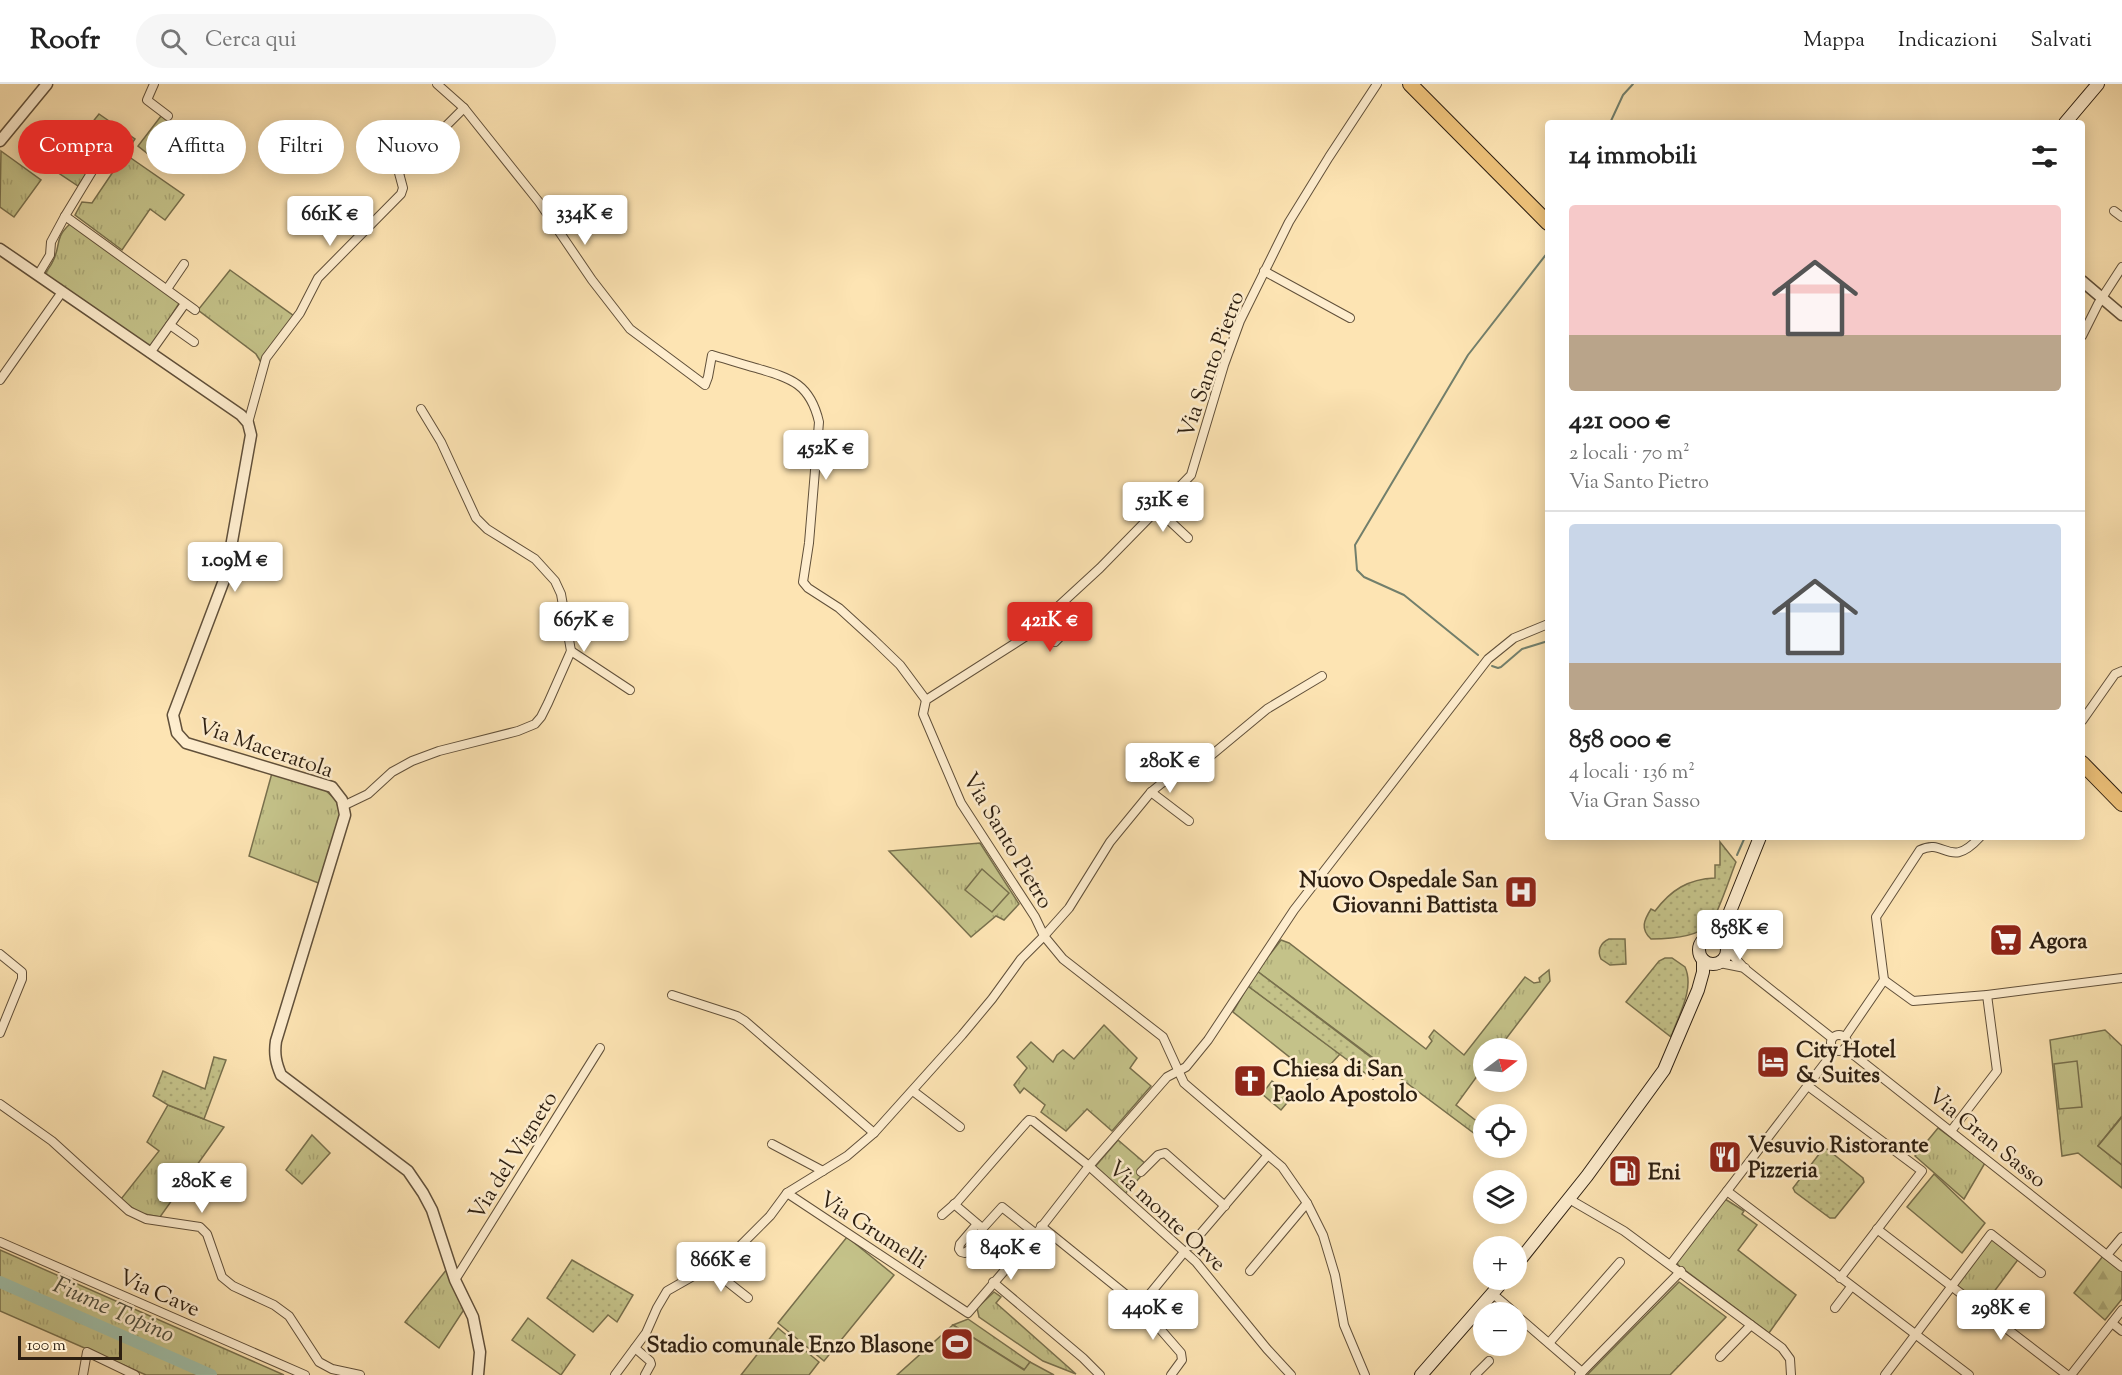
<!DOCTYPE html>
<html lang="it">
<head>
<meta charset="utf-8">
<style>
	body { margin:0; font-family:"Sorts Mill Goudy",serif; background:#f6f6f6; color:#222; height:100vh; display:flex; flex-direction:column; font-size:22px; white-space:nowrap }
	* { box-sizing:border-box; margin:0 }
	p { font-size:20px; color:#767676 }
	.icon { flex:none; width:33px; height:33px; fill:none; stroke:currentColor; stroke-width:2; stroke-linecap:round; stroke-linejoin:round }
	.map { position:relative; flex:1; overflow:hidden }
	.drawer { position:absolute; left:1545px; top:36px; width:540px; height:720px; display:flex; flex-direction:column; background:#fff; border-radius:6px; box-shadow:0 3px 15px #0003 }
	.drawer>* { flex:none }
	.hud { position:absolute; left:18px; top:36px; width:570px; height:54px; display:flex; gap:12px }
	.needle { width:39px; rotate:74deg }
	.fabs { position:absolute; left:1473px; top:954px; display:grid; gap:12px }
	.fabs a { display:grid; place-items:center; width:54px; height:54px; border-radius:50%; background:#fff; box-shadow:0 3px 15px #0003; font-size:30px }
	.scale { position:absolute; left:18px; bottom:15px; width:104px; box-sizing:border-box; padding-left:6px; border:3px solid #2d1f11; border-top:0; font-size:16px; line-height:21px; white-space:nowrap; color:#2d1f11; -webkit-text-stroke:4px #feedce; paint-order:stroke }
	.price { position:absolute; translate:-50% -51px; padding:0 14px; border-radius:6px; background:#fff; color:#222; font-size:20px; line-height:39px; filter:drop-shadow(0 2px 3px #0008) }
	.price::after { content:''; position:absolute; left:50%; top:36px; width:18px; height:14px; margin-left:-9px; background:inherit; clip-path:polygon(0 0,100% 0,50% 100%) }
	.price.on { background:#d93025; color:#fff }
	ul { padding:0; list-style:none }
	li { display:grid; align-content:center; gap:12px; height:318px; padding:0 24px }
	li+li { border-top:2px solid #e0e0e0 }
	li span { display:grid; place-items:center; height:186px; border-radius:6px; color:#555 }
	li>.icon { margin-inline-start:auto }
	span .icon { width:108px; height:108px; fill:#fffc; stroke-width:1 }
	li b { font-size:26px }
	h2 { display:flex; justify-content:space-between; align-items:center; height:72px; padding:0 24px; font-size:26px }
	.pill { padding:0 21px; border-radius:27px; background:#fff; box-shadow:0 3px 15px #0003; font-size:21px; line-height:54px }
	.pill.on { background:#d93025; color:#fff }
	header { display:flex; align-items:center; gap:36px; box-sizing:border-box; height:84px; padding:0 30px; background:#fff; border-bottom:2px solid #e0e0e0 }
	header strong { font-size:28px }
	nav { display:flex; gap:33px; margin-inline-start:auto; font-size:21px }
	.search { width:420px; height:54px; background:#f6f6f6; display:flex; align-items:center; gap:15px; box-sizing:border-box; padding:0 21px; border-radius:33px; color:#767676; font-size:22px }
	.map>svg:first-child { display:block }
	.grass { fill:url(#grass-tufts); stroke:#78704d; stroke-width:1.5 }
	.forest { fill:url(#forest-firs); stroke:#78704d; stroke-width:1.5 }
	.garden { fill:url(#garden-dots); stroke:#78704d; stroke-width:1.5 }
	.pitch { fill:#c4c289; stroke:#78704d; stroke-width:1.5 }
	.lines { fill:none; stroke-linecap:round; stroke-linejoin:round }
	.stream { stroke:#727f6c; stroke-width:2 }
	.river { stroke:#a0bfa9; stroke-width:12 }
	.minor-casing { stroke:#61503a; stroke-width:10 }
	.tertiary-casing { stroke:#61503a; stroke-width:13 }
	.secondary-casing { stroke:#2d1f11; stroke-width:14 }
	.primary-casing { stroke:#2d1f11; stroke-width:16 }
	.minor { stroke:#feedce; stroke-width:8 }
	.tertiary { stroke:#feedce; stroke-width:10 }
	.secondary { stroke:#feedce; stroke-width:12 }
	.primary { stroke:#eec27a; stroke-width:14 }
	.labels { text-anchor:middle; stroke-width:5; stroke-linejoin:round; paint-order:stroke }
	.street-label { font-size:22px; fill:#2d1f11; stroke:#feedce }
	.poi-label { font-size:22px; font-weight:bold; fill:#2d1f11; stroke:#feedce; text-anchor:start }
	.water-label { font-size:24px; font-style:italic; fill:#504f3f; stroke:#feedce }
</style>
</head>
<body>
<header>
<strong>Roofr</strong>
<div class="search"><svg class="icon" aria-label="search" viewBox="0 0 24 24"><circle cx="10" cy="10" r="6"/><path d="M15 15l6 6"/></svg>Cerca qui</div>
<nav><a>Mappa</a><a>Indicazioni</a><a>Salvati</a></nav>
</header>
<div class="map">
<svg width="2122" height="1291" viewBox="0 0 2122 1291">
	<defs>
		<pattern id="grass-tufts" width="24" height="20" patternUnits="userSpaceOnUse" patternTransform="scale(1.5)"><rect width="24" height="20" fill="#c4c289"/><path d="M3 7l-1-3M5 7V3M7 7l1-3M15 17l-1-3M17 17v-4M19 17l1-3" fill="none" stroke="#a9a675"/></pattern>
		<pattern id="forest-firs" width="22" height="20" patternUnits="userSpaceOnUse" patternTransform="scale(1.5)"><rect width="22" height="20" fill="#c4c289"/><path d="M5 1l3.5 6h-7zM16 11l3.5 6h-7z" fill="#a9a675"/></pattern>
		<pattern id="garden-dots" width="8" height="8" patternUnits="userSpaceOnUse" patternTransform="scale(1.5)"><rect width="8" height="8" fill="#c4c289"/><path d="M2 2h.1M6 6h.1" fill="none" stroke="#a9a675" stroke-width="1.8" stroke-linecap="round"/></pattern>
	</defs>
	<rect width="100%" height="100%" fill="#fde4b3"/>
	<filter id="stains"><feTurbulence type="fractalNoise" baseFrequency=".00333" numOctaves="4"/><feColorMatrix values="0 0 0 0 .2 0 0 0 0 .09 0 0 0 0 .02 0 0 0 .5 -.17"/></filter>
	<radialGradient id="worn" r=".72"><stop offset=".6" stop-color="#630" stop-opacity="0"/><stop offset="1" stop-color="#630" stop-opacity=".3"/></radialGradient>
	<g class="grass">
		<polygon points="99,30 135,55 129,64 112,52 78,102 54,86"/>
		<polygon points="1,67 41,96 14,133 0,123"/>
		<polygon points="125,70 184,111 165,136 150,125 122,166 75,131 82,118 92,119"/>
		<path d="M70 140 180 218 150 265 45 190C47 186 51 182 53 177 61 162 54 154 70 140Z"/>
		<polygon points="230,186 294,232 262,280 256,270 198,226"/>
		<polygon points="272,689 324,705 336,716 341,733 321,800 249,772"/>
		<polygon points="980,759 1019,820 1004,836 996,832 971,853 889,767"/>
		<polygon points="1281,856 1289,859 1426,965 1432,957 1429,953 1434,946 1464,971 1525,893 1534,899 1540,898 1539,894 1549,886 1550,897 1499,964 1484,964 1483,984 1456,1021 1483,1042 1483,1056 1257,887"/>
		<polygon points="1248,902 1340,970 1317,995 1233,928"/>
		<polygon points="1104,941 1137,974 1130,984 1151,1002 1112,1047 1087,1025 1066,1047 1041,1028 1045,1021 1024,1004 1020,1009 1014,1001 1027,984 1017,973 1031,958 1053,978 1057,971 1063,966 1074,975"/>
		<polygon points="2105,946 2122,962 2122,1032 2098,1062 2122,1081 2122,1104 2078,1069 2062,1072 2050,956"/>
		<polygon points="168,1021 224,1043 160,1133 139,1129 121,1115 159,1067 147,1058"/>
		<polygon points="1938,1044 1985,1079 1964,1115 1915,1072"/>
		<polygon points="312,1051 330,1069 302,1100 286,1086"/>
		<polygon points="1118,1056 1147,1081 1142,1091 1124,1111 1094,1084"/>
		<polygon points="1725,1115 1744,1127 1742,1130 1757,1141 1738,1166 1796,1211 1769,1249 1678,1181 1677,1178"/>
		<polygon points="1991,1150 2020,1173 1981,1225 1951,1202"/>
		<polygon points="0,1166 284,1291 146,1291 0,1227"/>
		<polygon points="447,1185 465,1224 439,1264 405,1238"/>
		<polygon points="1679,1198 1726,1233 1670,1291 1587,1291"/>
		<polygon points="994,1208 1001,1213 996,1219 1076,1290 1043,1277 979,1233 977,1224"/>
		<polygon points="528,1234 575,1271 561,1291 512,1256"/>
		<polygon points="968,1235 1030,1278 1025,1286 953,1241"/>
	</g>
	<polygon class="forest" points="2103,1172 2122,1187 2122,1215 2105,1236 2074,1209"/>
	<g class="garden">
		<path d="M1720 758 1736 778C1731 790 1717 833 1710 840 1697 853 1668 855 1651 855 1640 845 1644 836 1651 825L1655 827C1671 806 1688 795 1715 794V781H1720Z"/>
		<path d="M1609 855H1625L1626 880 1610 881 1601 875C1597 867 1600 859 1609 855Z"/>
		<path d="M1665 874H1672L1685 883C1695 905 1678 932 1671 953L1626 918 1659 877Z"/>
		<polygon points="1257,887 1381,981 1373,995 1248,902"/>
		<polygon points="214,973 226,976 204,1035 168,1021 153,1012 163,987 205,1005"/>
		<polygon points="1823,1065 1827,1065 1863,1094 1864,1098 1835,1134 1830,1134 1795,1108 1793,1104"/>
		<polygon points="572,1176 633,1211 617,1238 608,1231 593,1248 547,1214"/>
	</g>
	<g class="pitch">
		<polygon points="161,32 176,43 153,74 138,62"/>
		<polygon points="982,785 1009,809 992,828 965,806"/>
		<polygon points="2077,977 2082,1023 2059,1025 2054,980"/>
		<polygon points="1272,997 1292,1013 1281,1026 1262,1010"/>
		<polygon points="2122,1033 2122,1081 2098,1062"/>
		<polygon points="1934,1090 1985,1139 1962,1169 1907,1123"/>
		<polygon points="847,1153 894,1191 824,1277 778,1239"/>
		<polygon points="953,1241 1024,1286 1030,1278 1054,1291 897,1291"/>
		<polygon points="778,1244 819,1278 809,1291 741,1291"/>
	</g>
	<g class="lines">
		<g class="stream">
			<polyline points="1610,39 1623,11 1633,0"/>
			<polyline points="1478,571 1404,511 1364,493 1357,486 1355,461 1468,271 1548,168"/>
			<polyline points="1492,582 1498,584 1501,583 1522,565 1548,557"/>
			<polyline points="1737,771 1745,753"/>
		</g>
		<polyline class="river" points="0,1198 211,1291"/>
		<defs>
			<g id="minor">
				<polyline points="154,0 147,16 168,32"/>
				<path d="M437 0 464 24 539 118 592 196 630 245 705 301 708 293 712 271C726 275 741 280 756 284 790 294 810 299 819 338L809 459 803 498 808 504 839 524 873 555 900 581 926 616"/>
				<polyline points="2114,127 2122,133"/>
				<polyline points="65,132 195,226"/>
				<polyline points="1264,187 1350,234"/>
				<polyline points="38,191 50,171 51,158 65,132 102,71 112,63"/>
				<polyline points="167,205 184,180"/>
				<polyline points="170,241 194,258"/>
				<polyline points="2082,252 2098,220 2122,183"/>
				<polyline points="150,269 184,221"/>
				<polyline points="0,296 62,208"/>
				<polyline points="248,339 266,274 300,229 318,194 401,110 403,104 399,89 464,24"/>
				<polyline points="1157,425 1188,454"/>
				<polyline points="1039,541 1055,558 1064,549"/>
				<polyline points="571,567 630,606"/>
				<polyline points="1322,592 1267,625 1208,674 1162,699 1151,708 1110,758 1069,824 1044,852 1063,875 1163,953 1184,999 1282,1083 1307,1119 1323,1151 1335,1191 1344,1241 1365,1291"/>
				<polyline points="2082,637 2115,590 2122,587"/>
				<polyline points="1151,708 1189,737"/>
				<polyline points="343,722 368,710 392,688 412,677 439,667 518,647 535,640 541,633 548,619 571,567 561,510 555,497 535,475 487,445 476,434 441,358 421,325"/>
				<polyline points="1727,865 1745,885 1832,954"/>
				<polyline points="0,870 22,888 22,895 0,949"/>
				<polyline points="1720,879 1745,884"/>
				<polyline points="1884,896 1913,917 1987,911 2122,894"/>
				<polyline points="672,911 737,932 745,937 874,1049"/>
				<circle cx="1839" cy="959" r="8"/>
				<path d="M1845 953 1884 896 1876 833 1920 766C1945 753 1949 787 1980 753"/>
				<polyline points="1845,964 2122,1183"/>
				<polyline points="1808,1002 1922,1087 1840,1194"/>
				<polyline points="913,1007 960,1043"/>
				<polyline points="0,1020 52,1057 129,1127 146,1135 200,1143 207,1150 222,1193 233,1202 274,1221 289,1232 319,1278 332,1285 360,1291"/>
				<polyline points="1951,1047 1997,987 1987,911"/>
				<polyline points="772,1060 823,1087"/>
				<polyline points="1141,1088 1158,1071 1165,1069 1225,1122"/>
				<polyline points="1727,1107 1969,1291"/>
				<polyline points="787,1109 968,1229 1036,1150 1089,1082 1167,993 1186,983 1208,956 1294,826 1488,575 1514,554 1548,540"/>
				<polyline points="1569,1115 1624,1147 1782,1264 1790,1275 1791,1291"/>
				<polyline points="954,1120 981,1143"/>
				<polyline points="942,1131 958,1117 1026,1039 1029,1036 1033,1037 1089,1082 1196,1178 1267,1265 1291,1291"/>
				<path d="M977 1140 960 1160 959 1165 961 1168 965 1169C973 1163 983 1153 983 1144L1002 1123 1036 1150"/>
				<polyline points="1041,1142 1140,1222 1185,1167"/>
				<polyline points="1877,1145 2067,1291"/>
				<polyline points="0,1158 305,1291"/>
				<polyline points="1190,1162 1268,1071"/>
				<polyline points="2107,1171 2122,1153"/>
				<polyline points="1671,1180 1835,966"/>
				<polyline points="710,1184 748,1214"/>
				<polyline points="1250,1187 1307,1119"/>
				<polyline points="455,1196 600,964"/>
				<polyline points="993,1198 1083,1274 1100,1291"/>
				<polyline points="1493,1210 1514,1228"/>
				<polyline points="1140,1222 1181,1269 1182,1276 1171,1291"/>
				<polyline points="1835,1224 1851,1203"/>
				<polyline points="1516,1231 1582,1288"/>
				<polyline points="2112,1239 2122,1247"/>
				<polyline points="1549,1259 1620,1178"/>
				<polyline points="635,1264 650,1277 651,1280 645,1291"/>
				<polyline points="1720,1273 1751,1241"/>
				<polyline points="83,1291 87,1268 135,1291"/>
				<polyline points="615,1291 646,1249 657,1224 667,1207 732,1170 770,1132 787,1109 847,1072 874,1049 962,951 992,915 1021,875 1044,852 1035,833 961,719 923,630 926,616 1025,553 1100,484 1191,391 1224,281 1240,237 1289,138 1329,73 1377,0"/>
				<polyline points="1475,1291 1489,1277"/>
				<polyline points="1579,1291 1681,1187"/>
				<polyline points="1885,1291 1991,1150 2041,1189"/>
				<polyline points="2071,1291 2122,1226"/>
			</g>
			<g id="tertiary">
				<polyline points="0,57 47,0"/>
				<path d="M0 165 241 331 248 339 251 351 226 491 173 631 177 649 186 659 332 703 342 716 345 731 276 957C274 970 276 979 281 991L408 1087 423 1109 432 1126 455 1196 473 1233 480 1268 478 1291"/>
				<polyline points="2082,197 2122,231"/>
			</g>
			<g id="secondary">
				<polyline points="2065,39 2098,0"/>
				<circle cx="1713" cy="866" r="14"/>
				<polyline points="1727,865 1726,845 1729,830 1760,753"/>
				<polyline points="1516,1181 1587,1092 1664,986 1698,906 1703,888 1703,876"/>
				<polyline points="1421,1291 1504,1196"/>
			</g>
			<g id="primary">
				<polyline points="1410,0 1548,139"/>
				<polyline points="2082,679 2122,720"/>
			</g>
		</defs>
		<use href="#minor" class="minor-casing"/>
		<use href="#tertiary" class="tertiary-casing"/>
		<use href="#secondary" class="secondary-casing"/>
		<use href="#primary" class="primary-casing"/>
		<use href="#minor" class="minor"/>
		<use href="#tertiary" class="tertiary"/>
		<use href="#secondary" class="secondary"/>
		<use href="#primary" class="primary"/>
	</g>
	<defs>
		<symbol id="hospital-square" viewBox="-11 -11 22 22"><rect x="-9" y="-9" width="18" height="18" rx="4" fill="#8f2418" stroke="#feedce"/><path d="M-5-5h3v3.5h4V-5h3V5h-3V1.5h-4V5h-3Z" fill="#fff"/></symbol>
		<symbol id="supermarket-square" viewBox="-11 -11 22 22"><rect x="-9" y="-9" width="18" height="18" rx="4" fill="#8f2418" stroke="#feedce"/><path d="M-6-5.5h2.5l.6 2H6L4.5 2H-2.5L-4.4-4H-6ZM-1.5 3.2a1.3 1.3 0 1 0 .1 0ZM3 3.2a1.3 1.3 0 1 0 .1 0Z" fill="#fff"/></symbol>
		<symbol id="hotel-square" viewBox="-11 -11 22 22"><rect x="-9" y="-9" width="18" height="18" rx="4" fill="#8f2418" stroke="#feedce"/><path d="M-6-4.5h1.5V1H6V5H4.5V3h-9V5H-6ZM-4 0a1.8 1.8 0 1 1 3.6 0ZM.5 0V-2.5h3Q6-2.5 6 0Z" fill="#fff"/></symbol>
		<symbol id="church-square" viewBox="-11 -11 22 22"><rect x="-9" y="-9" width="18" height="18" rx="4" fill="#8f2418" stroke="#feedce"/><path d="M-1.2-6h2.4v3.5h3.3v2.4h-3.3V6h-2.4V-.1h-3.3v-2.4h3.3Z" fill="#fff"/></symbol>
		<symbol id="restaurant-square" viewBox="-11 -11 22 22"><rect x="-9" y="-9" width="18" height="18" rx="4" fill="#8f2418" stroke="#feedce"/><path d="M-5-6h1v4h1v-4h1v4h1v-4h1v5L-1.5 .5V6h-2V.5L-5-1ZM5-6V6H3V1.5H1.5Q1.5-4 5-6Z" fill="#fff"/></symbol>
		<symbol id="fuel-square" viewBox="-11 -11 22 22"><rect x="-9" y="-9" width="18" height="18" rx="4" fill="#8f2418" stroke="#feedce"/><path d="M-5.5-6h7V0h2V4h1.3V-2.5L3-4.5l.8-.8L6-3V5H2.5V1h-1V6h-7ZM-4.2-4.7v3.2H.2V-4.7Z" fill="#fff"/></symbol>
		<symbol id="stadium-square" viewBox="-11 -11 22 22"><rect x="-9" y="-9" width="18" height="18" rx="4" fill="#8f2418" stroke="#feedce"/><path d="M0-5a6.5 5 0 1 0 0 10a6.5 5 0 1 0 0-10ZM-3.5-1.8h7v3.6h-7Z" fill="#fff"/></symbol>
	</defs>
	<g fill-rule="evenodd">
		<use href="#hospital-square" x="1502" y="789" width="38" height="38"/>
		<use href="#supermarket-square" x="1987" y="837" width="38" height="38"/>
		<use href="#hotel-square" x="1754" y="959" width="38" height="38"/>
		<use href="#church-square" x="1231" y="978" width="38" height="38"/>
		<use href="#restaurant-square" x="1706" y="1054" width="38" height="38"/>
		<use href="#fuel-square" x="1606" y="1068" width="38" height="38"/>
		<use href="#stadium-square" x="938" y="1241" width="38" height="38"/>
	</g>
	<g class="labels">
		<g class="street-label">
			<text transform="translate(1210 280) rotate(-70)" y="8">Via Santo Pietro</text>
			<text transform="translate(266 663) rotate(19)" y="8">Via Maceratola</text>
			<text transform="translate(1009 756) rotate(59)" y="8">Via Santo Pietro</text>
			<text transform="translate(1988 1053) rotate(39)" y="8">Via Gran Sasso</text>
			<text transform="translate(512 1071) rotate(-58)" y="8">Via del Vigneto</text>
			<text transform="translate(1168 1131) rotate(43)" y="8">Via monte Orve</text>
			<text transform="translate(874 1145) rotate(33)" y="8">Via Grumelli</text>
			<text transform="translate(160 1208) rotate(24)" y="8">Via Cave</text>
		</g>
		<g class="poi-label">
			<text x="1498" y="803" text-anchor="end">Nuovo Ospedale San<tspan x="1498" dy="25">Giovanni Battista</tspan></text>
			<text x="2029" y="864">Agora</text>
			<text x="1796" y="973">City Hotel<tspan x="1796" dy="25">&amp; Suites</tspan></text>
			<text x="1273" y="992">Chiesa di San<tspan x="1273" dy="25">Paolo Apostolo</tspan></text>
			<text x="1748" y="1068">Vesuvio Ristorante<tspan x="1748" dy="25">Pizzeria</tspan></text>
			<text x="1648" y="1095">Eni</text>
			<text x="934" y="1268" text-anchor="end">Stadio comunale Enzo Blasone</text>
		</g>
		<g class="water-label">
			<text transform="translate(114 1225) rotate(24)" y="8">Fiume Topino</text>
		</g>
	</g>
	<rect width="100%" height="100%" filter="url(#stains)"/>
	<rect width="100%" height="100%" fill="url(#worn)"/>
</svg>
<div class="fabs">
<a><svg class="needle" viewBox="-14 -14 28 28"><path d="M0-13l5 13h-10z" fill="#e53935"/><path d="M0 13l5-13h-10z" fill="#767676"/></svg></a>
<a><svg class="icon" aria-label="locate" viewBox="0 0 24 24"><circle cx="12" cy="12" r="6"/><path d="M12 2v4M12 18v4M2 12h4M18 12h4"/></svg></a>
<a><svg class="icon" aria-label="layers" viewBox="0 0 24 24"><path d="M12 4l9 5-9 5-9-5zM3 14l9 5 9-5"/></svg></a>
<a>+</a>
<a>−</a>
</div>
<div class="scale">100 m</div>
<b class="price" style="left:585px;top:162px">334K €</b>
<b class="price" style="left:330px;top:163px">661K €</b>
<b class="price" style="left:826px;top:397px">452K €</b>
<b class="price" style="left:1163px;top:449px">531K €</b>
<b class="price" style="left:235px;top:509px">1.09M €</b>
<b class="price" style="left:584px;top:569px">667K €</b>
<b class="price on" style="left:1050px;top:569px">421K €</b>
<b class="price" style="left:1170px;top:710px">280K €</b>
<b class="price" style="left:1740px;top:877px">858K €</b>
<b class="price" style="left:202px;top:1130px">280K €</b>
<b class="price" style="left:1011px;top:1197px">840K €</b>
<b class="price" style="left:721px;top:1209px">866K €</b>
<b class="price" style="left:1153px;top:1257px">440K €</b>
<b class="price" style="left:2001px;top:1257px">298K €</b>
<div class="hud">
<a class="pill on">Compra</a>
<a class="pill">Affitta</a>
<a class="pill">Filtri</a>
<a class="pill">Nuovo</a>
</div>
<section class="drawer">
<h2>14 immobili<svg class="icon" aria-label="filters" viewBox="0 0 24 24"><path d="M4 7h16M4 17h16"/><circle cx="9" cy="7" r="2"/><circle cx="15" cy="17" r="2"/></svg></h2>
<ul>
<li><span style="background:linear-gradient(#f6c9c9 70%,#b9a48a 0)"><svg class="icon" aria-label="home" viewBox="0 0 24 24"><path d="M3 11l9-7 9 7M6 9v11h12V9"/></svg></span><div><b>421 000 €</b><p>2 locali · 70 m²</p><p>Via Santo Pietro</p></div></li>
<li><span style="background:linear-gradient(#c9d6e8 75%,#b9a48a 0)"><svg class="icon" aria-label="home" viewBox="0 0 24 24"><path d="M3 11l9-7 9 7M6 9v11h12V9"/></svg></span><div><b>858 000 €</b><p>4 locali · 136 m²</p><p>Via Gran Sasso</p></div></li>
</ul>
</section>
</div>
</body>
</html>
